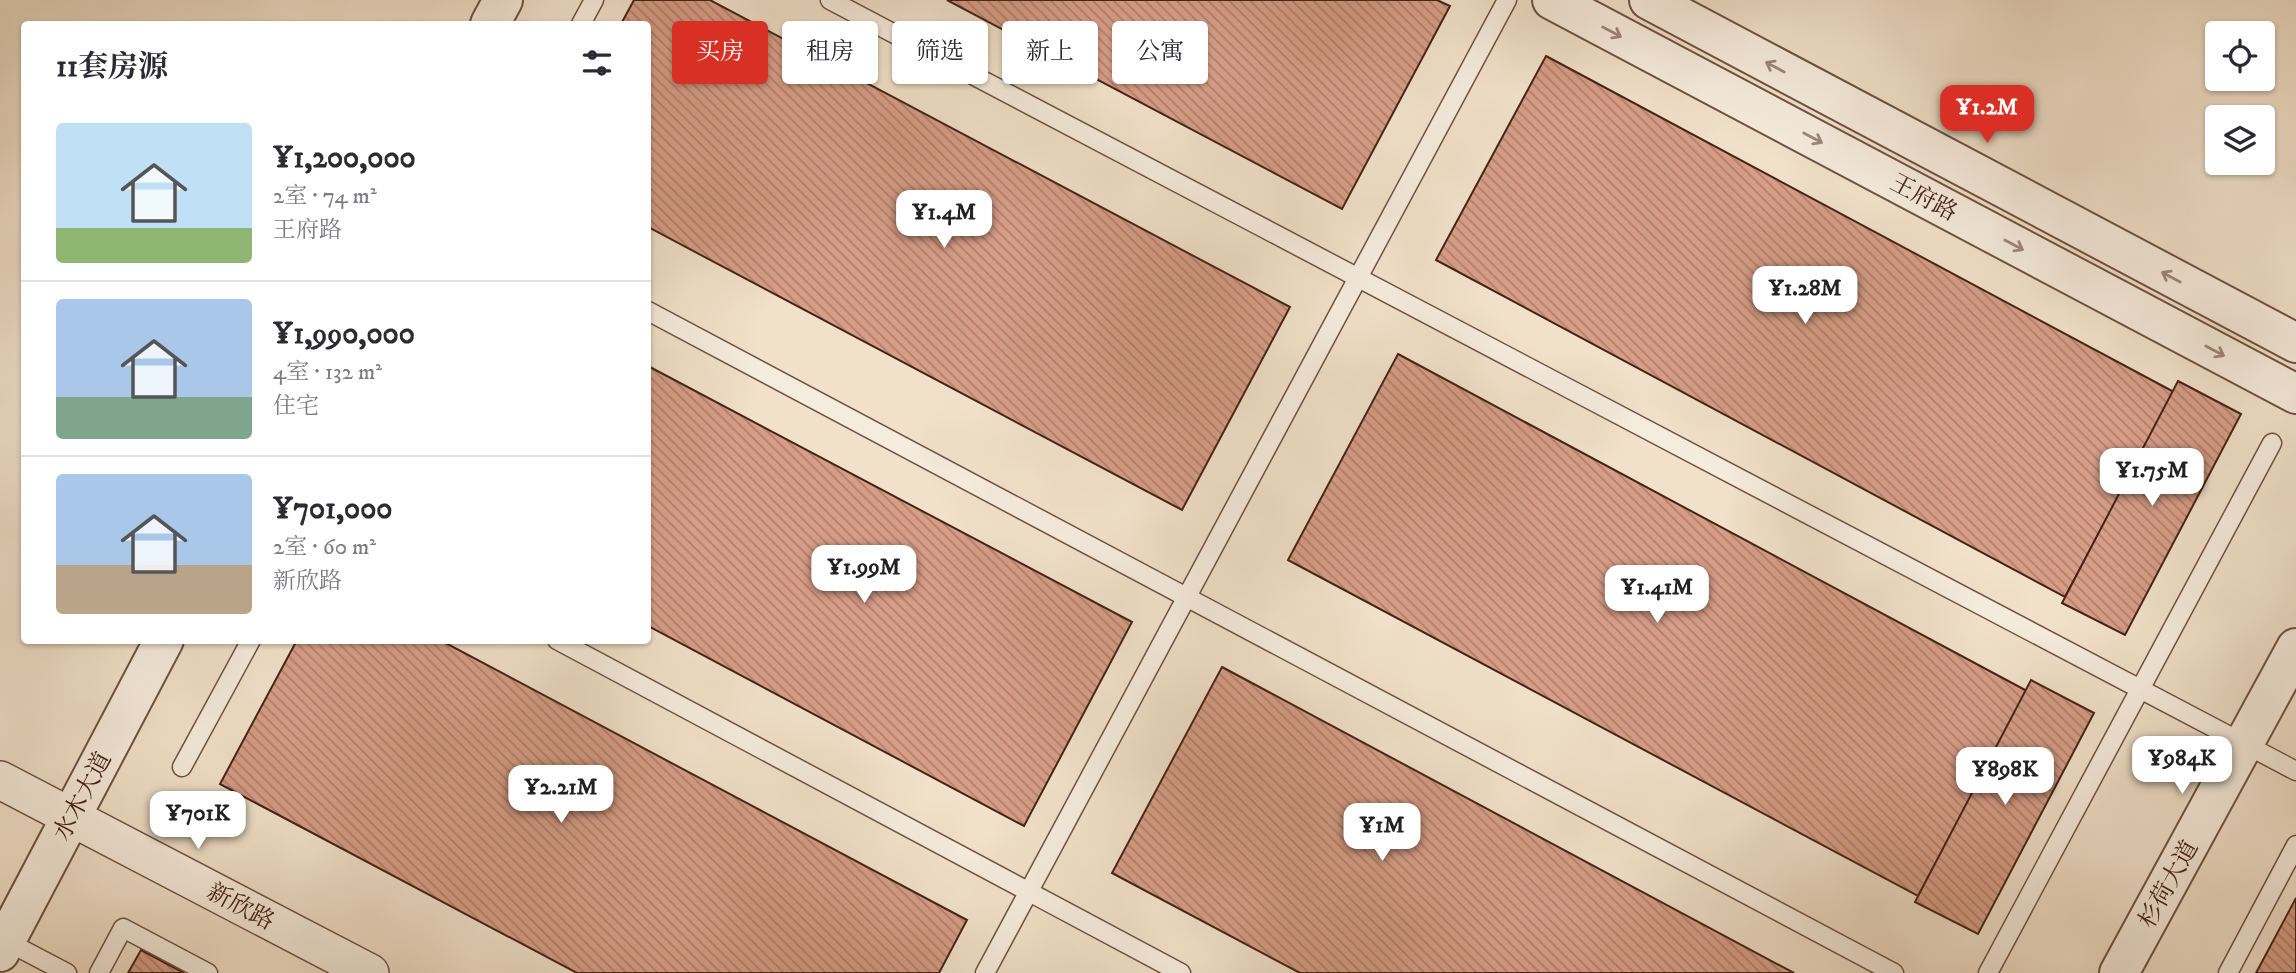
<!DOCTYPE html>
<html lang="zh">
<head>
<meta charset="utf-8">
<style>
	body { margin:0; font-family:"IM FELL DW Pica","Noto Serif SC",serif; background:#f2f2f3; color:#2b2b33; height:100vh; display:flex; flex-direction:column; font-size:26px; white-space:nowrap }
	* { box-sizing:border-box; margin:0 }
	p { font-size:23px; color:#7c7c81 }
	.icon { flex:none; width:38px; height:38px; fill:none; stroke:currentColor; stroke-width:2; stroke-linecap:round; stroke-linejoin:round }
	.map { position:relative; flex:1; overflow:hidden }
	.panel { position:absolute; left:21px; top:21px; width:630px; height:623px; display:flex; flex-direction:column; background:#fff; border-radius:7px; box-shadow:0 2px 5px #0004 }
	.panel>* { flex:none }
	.top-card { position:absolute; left:672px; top:21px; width:665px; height:63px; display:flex; gap:14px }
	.fabs { position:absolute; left:2205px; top:21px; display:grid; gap:14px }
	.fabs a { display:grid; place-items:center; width:70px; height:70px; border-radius:7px; background:#fff; box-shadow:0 2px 5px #0004; font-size:35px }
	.price { position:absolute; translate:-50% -60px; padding:0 16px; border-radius:14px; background:#fff; color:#222; font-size:23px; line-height:46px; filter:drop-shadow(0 2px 4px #0008) }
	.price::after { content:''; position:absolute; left:50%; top:42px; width:21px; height:16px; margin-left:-10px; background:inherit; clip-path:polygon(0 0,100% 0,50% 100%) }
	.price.current { background:#d93025; color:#fff }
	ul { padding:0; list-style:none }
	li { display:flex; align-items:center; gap:21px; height:175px; padding:0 35px }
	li+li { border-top:2px solid #e1e1e2 }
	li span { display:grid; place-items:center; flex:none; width:196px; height:140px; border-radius:7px; color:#555 }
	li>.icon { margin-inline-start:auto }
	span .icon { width:84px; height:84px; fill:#fffc; stroke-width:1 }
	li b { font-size:30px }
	h2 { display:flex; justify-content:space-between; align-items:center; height:84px; padding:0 35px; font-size:30px }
	.tag { padding:0 24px; border-radius:7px; background:#fff; box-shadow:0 2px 5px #0004; font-size:24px; line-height:63px }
	.tag.current { background:#d93025; color:#fff }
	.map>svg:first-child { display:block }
	.building { fill:url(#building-back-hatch); stroke:#442316; stroke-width:2 }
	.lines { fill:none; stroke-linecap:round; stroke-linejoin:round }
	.service-casing { stroke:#6f5243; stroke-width:21 }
	.minor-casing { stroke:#6f5243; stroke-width:40 }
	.tertiary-casing { stroke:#6f5243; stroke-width:42 }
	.service { stroke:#f6ecdd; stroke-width:18 }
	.minor { stroke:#f6ecdd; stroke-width:37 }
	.tertiary { stroke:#f6ecdd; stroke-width:38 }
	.oneway { stroke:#9d887a }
	.labels { text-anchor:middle; stroke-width:6; stroke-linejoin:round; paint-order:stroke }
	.street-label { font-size:24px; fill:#442316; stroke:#f6ecdd }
</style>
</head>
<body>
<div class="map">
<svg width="2296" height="973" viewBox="0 0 2296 973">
	<defs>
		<pattern id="building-back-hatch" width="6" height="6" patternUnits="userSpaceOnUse" patternTransform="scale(1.75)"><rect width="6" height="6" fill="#d79d87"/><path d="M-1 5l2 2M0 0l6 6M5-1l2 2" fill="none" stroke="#b0806d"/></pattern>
	</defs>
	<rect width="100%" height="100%" fill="#f1e1ca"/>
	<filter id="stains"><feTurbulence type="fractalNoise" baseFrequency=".00286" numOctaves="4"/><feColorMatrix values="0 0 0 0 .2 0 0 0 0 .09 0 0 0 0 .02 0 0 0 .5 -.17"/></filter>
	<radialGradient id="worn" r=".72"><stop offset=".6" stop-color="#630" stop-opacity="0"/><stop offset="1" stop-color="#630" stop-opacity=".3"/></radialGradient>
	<g class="building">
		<polygon points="634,0 710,0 1290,307 1182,510 648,227 648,24 621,24"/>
		<polygon points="947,0 1437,0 1450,6 1342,209"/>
		<polygon points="1546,56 2174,392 2065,597 1436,260"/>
		<polygon points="1398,354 2027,691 1918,896 1288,560"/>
		<polygon points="648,366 1132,622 1024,826 648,626"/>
		<polygon points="2178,381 2241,414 2125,635 2062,603"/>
		<polygon points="297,640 440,640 967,920 939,973 577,973 220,784"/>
		<polygon points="1222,667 1794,973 1300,973 1112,873"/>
		<polygon points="2031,680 2094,713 1978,934 1915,902"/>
		<polygon points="2296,898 2296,973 2256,973"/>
		<polygon points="141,950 184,973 128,973"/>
	</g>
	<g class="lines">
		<defs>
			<g id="service">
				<polyline points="830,0 2296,771"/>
				<polyline points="581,24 594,0"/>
				<polyline points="648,311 1894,973"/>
				<polyline points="557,640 1181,973"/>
				<polyline points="182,767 251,640"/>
				<polyline points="6,941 67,973"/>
				<polyline points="99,973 123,928 208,973"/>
				<polyline points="985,973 1507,0"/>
				<polyline points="1988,973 2272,443"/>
				<polyline points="2228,973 2296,845"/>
			</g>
			<polyline id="minor" points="0,780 370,973"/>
			<g id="tertiary">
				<polyline points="1552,0 2296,394"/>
				<polyline points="1649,0 2296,343"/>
				<polyline points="490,24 503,0"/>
				<polyline points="0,952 164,640"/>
				<polyline points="2119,973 2296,648"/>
			</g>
		</defs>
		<use href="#service" class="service-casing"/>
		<use href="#minor" class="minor-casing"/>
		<use href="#tertiary" class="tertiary-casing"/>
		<use href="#service" class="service"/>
		<use href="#minor" class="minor"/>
		<use href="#tertiary" class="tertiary"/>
	</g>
	<defs><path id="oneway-shaft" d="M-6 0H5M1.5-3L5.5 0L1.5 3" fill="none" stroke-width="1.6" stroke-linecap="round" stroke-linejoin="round" transform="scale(1.75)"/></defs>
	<g class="oneway">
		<use href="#oneway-shaft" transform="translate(1612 32) rotate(28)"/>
		<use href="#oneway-shaft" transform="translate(1775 67) rotate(-152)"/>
		<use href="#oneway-shaft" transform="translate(1813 138) rotate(28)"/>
		<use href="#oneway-shaft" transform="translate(2014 245) rotate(28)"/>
		<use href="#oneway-shaft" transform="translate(2171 277) rotate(-152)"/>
		<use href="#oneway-shaft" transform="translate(2215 351) rotate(28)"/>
	</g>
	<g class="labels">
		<g class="street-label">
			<text transform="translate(1924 197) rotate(28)" y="8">王府路</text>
			<text transform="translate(82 796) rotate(-62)" y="8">水木大道</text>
			<text transform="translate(2168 884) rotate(-61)" y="8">杉荷大道</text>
			<text transform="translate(241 906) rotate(28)" y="8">新欣路</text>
		</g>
	</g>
	<rect width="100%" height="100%" filter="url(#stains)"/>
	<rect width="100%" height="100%" fill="url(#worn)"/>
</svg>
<div class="fabs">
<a><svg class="icon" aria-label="locate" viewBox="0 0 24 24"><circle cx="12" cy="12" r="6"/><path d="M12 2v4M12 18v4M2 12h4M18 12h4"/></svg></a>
<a><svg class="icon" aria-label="layers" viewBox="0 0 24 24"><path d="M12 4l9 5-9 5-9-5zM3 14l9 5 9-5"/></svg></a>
</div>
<b class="price current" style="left:1987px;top:145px">¥1.2M</b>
<b class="price" style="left:944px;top:250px">¥1.4M</b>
<b class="price" style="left:1805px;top:326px">¥1.28M</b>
<b class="price" style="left:2152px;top:508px">¥1.75M</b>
<b class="price" style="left:864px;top:605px">¥1.99M</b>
<b class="price" style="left:1657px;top:625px">¥1.41M</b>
<b class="price" style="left:2182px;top:796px">¥984K</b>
<b class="price" style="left:2005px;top:807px">¥898K</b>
<b class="price" style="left:561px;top:825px">¥2.21M</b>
<b class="price" style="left:198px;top:851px">¥701K</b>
<b class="price" style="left:1382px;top:863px">¥1M</b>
<div class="top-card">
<a class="tag current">买房</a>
<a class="tag">租房</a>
<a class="tag">筛选</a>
<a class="tag">新上</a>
<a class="tag">公寓</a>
</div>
<section class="panel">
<h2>11套房源<svg class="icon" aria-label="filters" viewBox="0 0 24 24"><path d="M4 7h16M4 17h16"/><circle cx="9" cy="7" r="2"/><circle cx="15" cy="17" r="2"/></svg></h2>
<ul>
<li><span style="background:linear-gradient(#bfe0f5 75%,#8fb573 0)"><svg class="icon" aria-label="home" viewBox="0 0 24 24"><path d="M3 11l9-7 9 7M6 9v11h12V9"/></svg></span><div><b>¥1,200,000</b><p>2室 · 74 m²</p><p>王府路</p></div></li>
<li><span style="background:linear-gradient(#a9c7e8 70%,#7fa58c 0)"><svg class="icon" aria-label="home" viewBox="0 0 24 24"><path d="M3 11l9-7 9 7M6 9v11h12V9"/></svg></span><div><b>¥1,990,000</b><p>4室 · 132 m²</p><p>住宅</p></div></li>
<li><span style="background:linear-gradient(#a9c7e8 65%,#b9a48a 0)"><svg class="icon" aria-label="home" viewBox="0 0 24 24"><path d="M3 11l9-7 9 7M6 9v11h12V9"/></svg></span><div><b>¥701,000</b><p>2室 · 60 m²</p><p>新欣路</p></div></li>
</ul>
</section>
</div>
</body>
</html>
